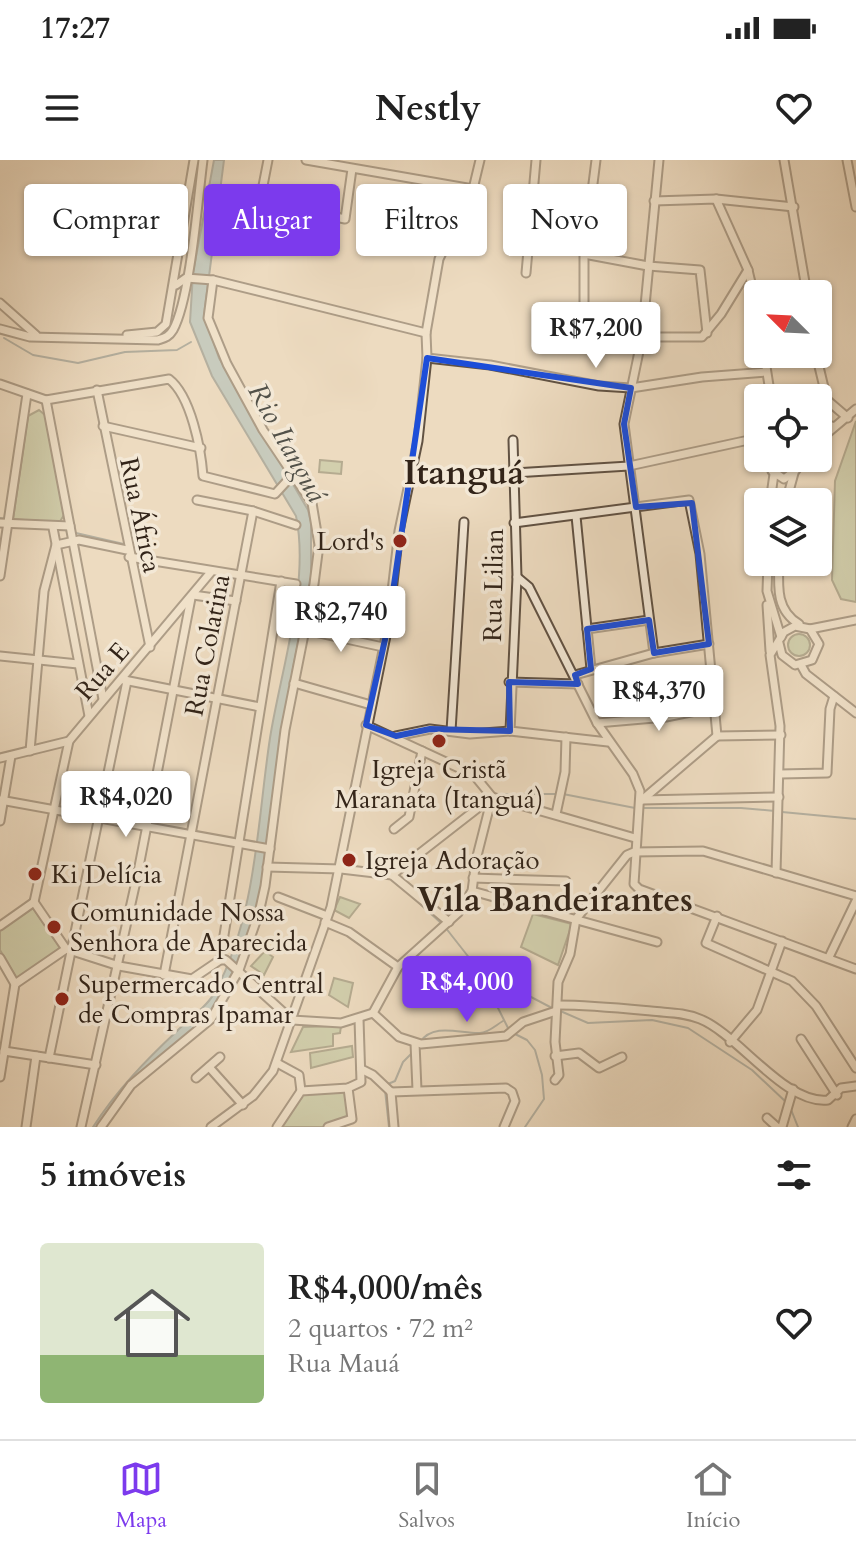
<!DOCTYPE html>
<html lang="pt">
<head>
<meta charset="utf-8">
<style>
	body { margin:0; font-family:Cardo,serif; background:#f6f6f6; color:#222; height:100vh; display:flex; flex-direction:column; font-size:30px; white-space:nowrap }
	* { box-sizing:border-box; margin:0 }
	p { font-size:26px; color:#767676 }
	.icon { flex:none; width:44px; height:44px; fill:none; stroke:currentColor; stroke-width:2; stroke-linecap:round; stroke-linejoin:round }
	.map { position:relative; height:967px; overflow:hidden }
	.panel { display:flex; flex-direction:column; background:#fff; flex:1 }
	.panel>* { flex:none }
	.guide { position:absolute; left:24px; top:24px; width:808px; height:72px; display:flex; gap:16px }
	.needle { width:52px; rotate:294deg }
	.controls { position:absolute; left:744px; top:120px; display:grid; gap:16px }
	.controls a { display:grid; place-items:center; width:88px; height:88px; border-radius:8px; background:#fff; box-shadow:0 2px 6px #0004; font-size:40px }
	.price { position:absolute; translate:-50% -68px; padding:0 18px; border-radius:8px; background:#fff; color:#222; font-size:26px; line-height:52px; filter:drop-shadow(0 2px 4px #0008) }
	.price::after { content:''; position:absolute; left:50%; top:48px; width:24px; height:18px; margin-left:-12px; background:inherit; clip-path:polygon(0 0,100% 0,50% 100%) }
	.price.active { background:#7c3aed; color:#fff }
	ul { padding:0; list-style:none }
	li { display:flex; align-items:center; gap:24px; height:200px; padding:0 40px }
	li span { display:grid; place-items:center; flex:none; width:224px; height:160px; border-radius:8px; color:#555 }
	li>.icon { margin-inline-start:auto }
	span .icon { width:96px; height:96px; fill:#fffc; stroke-width:1 }
	li b { font-size:34px }
	h2 { display:flex; justify-content:space-between; align-items:center; height:96px; padding:0 40px; font-size:34px }
	.tag { padding:0 28px; border-radius:8px; background:#fff; box-shadow:0 2px 6px #0004; font-size:28px; line-height:72px }
	.tag.active { background:#7c3aed; color:#fff }
	.status { display:flex; justify-content:space-between; align-items:center; height:56px; padding:0 40px; background:#fff; direction:ltr }
	.status svg { height:22px; fill:currentColor }
	header { display:flex; justify-content:space-between; align-items:center; height:104px; padding:0 40px; background:#fff; font-size:36px; font-weight:700 }
	.tab-bar { display:flex; justify-content:space-around; align-items:center; height:112px; border-top:2px solid #e0e0e0; background:#fff; font-size:22px; color:#767676 }
	.tab-bar a { display:grid; justify-items:center; gap:4px }
	.tab-bar .active { color:#7c3aed }
	.map>svg:first-child { display:block }
	.green { fill:#b2c197; stroke:#727258; stroke-width:2 }
	.water { fill:#9bb9ba; stroke:#717d7a; stroke-width:2 }
	.lines { fill:none; stroke-linecap:round; stroke-linejoin:round }
	.stream { stroke:#717d7a; stroke-width:2 }
	.minor-casing { stroke:#615243; stroke-width:11 }
	.minor { stroke:#f3e8d6; stroke-width:7 }
	.marked { fill:none; stroke:#1d4ed8; stroke-width:6; stroke-linejoin:round }
	.poi-dot { fill:#8f2418; stroke:#f3e8d6; stroke-width:3 }
	.labels { text-anchor:middle; stroke-width:7; stroke-linejoin:round; paint-order:stroke }
	.street-label { font-size:26px; fill:#322419; stroke:#f3e8d6 }
	.poi-label { font-size:26px; fill:#322419; stroke:#f3e8d6; text-anchor:start }
	.water-label { font-size:28px; font-style:italic; fill:#525149; stroke:#f3e8d6 }
	.district-label { font-size:34px; font-weight:bold; fill:#322419; stroke:#f3e8d6 }
</style>
</head>
<body>
<div class="status"><b>17:27</b><svg viewBox="0 0 49 12"><path d="M0 12V9h3v3zM5 12V6h3v6zM10 12V3h3v9zM15 12V0h3v12zM26 1h20v11H26zM47 4h2v5h-2z"/></svg></div>
<header><svg class="icon" aria-label="menu" viewBox="0 0 24 24"><path d="M4 6h16M4 12h16M4 18h16"/></svg>Nestly<svg class="icon" aria-label="heart" viewBox="0 0 24 24"><path d="M12 20l-8-8c-3-5 5-10 8-4 3-6 11-1 8 4z"/></svg></header>
<div class="map">
<svg width="856" height="967" viewBox="0 0 856 967">
	<rect width="100%" height="100%" fill="#eddbc0"/>
	<filter id="stains"><feTurbulence type="fractalNoise" baseFrequency=".0025" numOctaves="4"/><feColorMatrix values="0 0 0 0 .2 0 0 0 0 .09 0 0 0 0 .02 0 0 0 .5 -.17"/></filter>
	<radialGradient id="worn" r=".72"><stop offset=".6" stop-color="#630" stop-opacity="0"/><stop offset="1" stop-color="#630" stop-opacity=".3"/></radialGradient>
	<g class="green">
		<polygon points="39,250 45,255 64,355 59,363 13,359 28,256"/>
		<polygon points="856,261 856,442 841,439 832,420 835,321"/>
		<polygon points="320,300 342,302 341,314 319,312"/>
		<circle cx="799" cy="485" r="11"/>
		<polygon points="340,737 360,744 349,758 334,750"/>
		<polygon points="33,748 60,788 17,819 0,790 0,771"/>
		<polygon points="533,754 572,764 558,805 521,787"/>
		<polygon points="265,791 273,797 264,815 251,806"/>
		<polygon points="471,812 486,834 469,846 454,824"/>
		<polygon points="334,818 353,823 348,847 329,835"/>
		<polygon points="341,866 340,873 333,874 333,886 291,892 303,867"/>
		<polygon points="352,886 353,897 311,908 310,893"/>
		<polygon points="346,929 350,959 324,967 278,967 302,933"/>
	</g>
	<path class="water" d="M214 0H224L204 155 219 198 308 350 311 362V417L293 508 260 754 214 852 127 928 102 967H93C117 930 145 901 177 871 189 859 207 847 215 832 257 754 257 663 270 578 281 509 310 423 296 356L212 216 190 162 193 113Z"/>
	<g class="lines">
		<g class="stream">
			<polyline points="4,178 33,195 78,203 125,192 177,190 191,182"/>
			<polyline points="0,358 15,360"/>
			<polyline points="76,373 128,385"/>
			<polyline points="492,634 557,634"/>
			<polyline points="563,634 635,648"/>
			<polyline points="642,648 741,648 775,651"/>
			<polyline points="782,652 856,659"/>
			<polyline points="271,703 292,704"/>
			<polyline points="386,713 436,676"/>
			<polyline points="407,732 441,763"/>
			<polyline points="445,767 478,809 552,848"/>
			<polyline points="479,810 508,868"/>
			<polyline points="558,850 588,863 652,860 688,868 752,910 786,942"/>
			<polyline points="513,873 527,880 535,890 542,915 544,939 525,967"/>
			<path d="M420 882C434 862 461 874 480 873 488 873 496 865 503 861"/>
			<polyline points="388,924 395,921 403,902 411,894"/>
			<polyline points="385,930 389,967"/>
			<polyline points="790,947 798,967"/>
		</g>
		<defs>
			<g id="minor">
				<polyline points="268,0 260,41 345,59 352,9"/>
				<polyline points="306,0 473,29"/>
				<polyline points="596,0 584,94 584,161 642,177 702,177 721,154 748,110"/>
				<polyline points="784,0 807,134"/>
				<polyline points="847,0 856,47"/>
				<polyline points="716,39 748,110 758,152"/>
				<polyline points="654,41 716,39 794,47"/>
				<polyline points="584,94 648,106 700,110 707,173"/>
				<polyline points="526,113 536,0"/>
				<polyline points="176,125 186,118 213,120 426,173"/>
				<polyline points="0,143 36,175"/>
				<path d="M0 169 30 177 158 180C164 178 169 177 173 170 190 140 198 39 203 0"/>
				<polyline points="127,175 157,172 166,164 194,0"/>
				<polyline points="764,194 771,238"/>
				<polyline points="816,194 827,240 848,258"/>
				<polyline points="427,198 490,205 599,226 631,228 702,217 766,212"/>
				<path d="M0 224 46 240 169 219C191 236 201 289 203 316L275 334 287 321 289 307"/>
				<polyline points="97,230 150,487"/>
				<polyline points="46,240 103,539"/>
				<polyline points="103,266 201,288"/>
				<polyline points="818,271 832,266"/>
				<polyline points="818,281 856,249"/>
				<polyline points="775,298 772,311 784,319 796,310 792,298"/>
				<polyline points="514,313 629,306 758,278"/>
				<polyline points="197,340 253,351 296,365"/>
				<polyline points="770,342 774,314"/>
				<polyline points="786,342 794,313"/>
				<polyline points="576,356 591,509"/>
				<polyline points="0,363 70,366"/>
				<polyline points="514,363 689,340 700,394 717,576"/>
				<polyline points="53,368 89,556"/>
				<polyline points="129,397 296,424"/>
				<polyline points="768,402 767,431 781,477"/>
				<path d="M779 402C778 427 776 450 799 464"/>
				<polyline points="0,416 27,234"/>
				<polyline points="517,417 529,427 597,563 633,614 640,631 634,724 639,729 856,809"/>
				<polyline points="193,435 236,441"/>
				<polyline points="767,445 770,491"/>
				<polyline points="587,469 649,460"/>
				<polyline points="810,469 856,460"/>
				<polyline points="305,470 383,487"/>
				<polyline points="654,493 624,264 642,177 659,0"/>
				<polyline points="0,496 78,504"/>
				<polyline points="801,505 806,514 856,553"/>
				<polyline points="575,515 654,493 709,484"/>
				<polyline points="124,520 260,547"/>
				<polyline points="509,522 578,524"/>
				<polyline points="294,523 371,545"/>
				<polyline points="597,563 666,557 715,547"/>
				<polyline points="366,565 474,615 492,637 635,678"/>
				<polyline points="451,571 464,362"/>
				<polyline points="510,571 517,417 513,280"/>
				<polyline points="396,576 430,569 470,574 510,571 608,582"/>
				<polyline points="717,576 781,575"/>
				<polyline points="30,591 44,431 56,385 79,380 127,390"/>
				<polyline points="0,598 69,581 211,412"/>
				<polyline points="780,614 827,613 830,549 834,536"/>
				<polyline points="0,640 270,689"/>
				<polyline points="642,640 779,637"/>
				<polyline points="642,640 717,576"/>
				<polyline points="556,654 565,612 566,577"/>
				<polyline points="0,661 11,596"/>
				<polyline points="394,669 409,657 422,591"/>
				<polyline points="267,707 341,709 392,715 449,762"/>
				<polyline points="776,713 780,566 770,495 784,472 795,466 810,469 819,484 812,500 795,505 782,495 779,483"/>
				<polyline points="392,715 492,637"/>
				<polyline points="473,718 566,721"/>
				<polyline points="472,731 657,782"/>
				<polyline points="278,737 327,756"/>
				<polyline points="34,742 69,581"/>
				<polyline points="717,756 706,783 792,821 816,846 856,908"/>
				<polyline points="325,762 349,772 398,807"/>
				<polyline points="0,766 34,742 66,789 15,824 0,798"/>
				<polyline points="66,789 119,806 192,819 220,800 226,800 292,860 341,863 373,853 398,807 458,753 472,731 476,700 492,637"/>
				<polyline points="829,797 856,741"/>
				<polyline points="220,800 281,421"/>
				<polyline points="164,815 253,351"/>
				<path d="M558 845C589 845 619 848 651 851 668 853 683 852 700 859 738 874 785 945 828 940L841 928 856 926"/>
				<polyline points="373,853 399,877 421,884 506,876 523,862 556,851"/>
				<polyline points="801,879 837,935"/>
				<polyline points="730,882 757,850 782,781"/>
				<polyline points="415,883 417,930"/>
				<polyline points="4,891 96,905"/>
				<polyline points="555,896 579,893 599,908 622,897"/>
				<polyline points="49,898 127,521"/>
				<polyline points="277,903 299,915 301,931"/>
				<polyline points="209,907 243,945"/>
				<polyline points="361,909 373,915 391,932"/>
				<polyline points="0,917 15,824"/>
				<polyline points="196,918 220,897"/>
				<polyline points="555,920 559,915 555,882 558,822 570,794 576,759 627,695 634,692 703,691 856,736"/>
				<polyline points="391,932 506,928 512,932 515,941 504,967"/>
				<polyline points="391,932 394,967"/>
				<polyline points="767,958 777,967"/>
				<polyline points="26,967 36,896"/>
				<polyline points="81,967 137,717 191,438"/>
				<polyline points="101,967 131,925 211,859 239,810 259,753 265,726 285,570 314,424 319,385 312,343 263,270 227,204 208,158 213,120"/>
				<polyline points="211,967 253,936 273,911 331,747 388,466 399,371 418,281 427,198 426,173 439,99 473,29 480,0"/>
				<polyline points="277,967 301,931 348,928 361,922 359,859"/>
				<polyline points="328,967 352,959 348,928"/>
				<polyline points="782,967 793,929"/>
				<polyline points="852,967 856,959"/>
			</g>
		</defs>
		<use href="#minor" class="minor-casing"/>
		<use href="#minor" class="minor"/>
	</g>
	<path d="M0 0H856V967H0ZM427 198 631 228 624 264 636 347 692 343 709 484 654 493 649 460 587 469 591 509 575 515 578 524 509 522 510 571 430 569 396 576 366 565 388 466Z" fill="#eddbc0" fill-opacity=".55" fill-rule="evenodd"/>
	<path class="marked" d="M427 198 631 228 624 264 636 347 692 343 709 484 654 493 649 460 587 469 591 509 575 515 578 524 509 522 510 571 430 569 396 576 366 565 388 466Z"/>
	<g class="poi-dot">
		<circle cx="400" cy="381" r="8"/>
		<circle cx="439" cy="581" r="8"/>
		<circle cx="349" cy="700" r="8"/>
		<circle cx="35" cy="714" r="8"/>
		<circle cx="54" cy="767" r="8"/>
		<circle cx="62" cy="839" r="8"/>
	</g>
	<g class="labels">
		<g class="street-label">
			<text transform="translate(141 355) rotate(78)" y="9">Rua África</text>
			<text transform="translate(493 425) rotate(-89)" y="9">Rua Lilian</text>
			<text transform="translate(207 485) rotate(-79)" y="9">Rua Colatina</text>
			<text transform="translate(102 511) rotate(-49)" y="9">Rua E</text>
		</g>
		<g class="poi-label">
			<text x="384" y="390" text-anchor="end">Lord's</text>
			<text x="439" y="618" text-anchor="middle">Igreja Cristã<tspan x="439" dy="30">Maranata (Itanguá)</tspan></text>
			<text x="365" y="709">Igreja Adoração</text>
			<text x="51" y="723">Ki Delícia</text>
			<text x="70" y="761">Comunidade Nossa<tspan x="70" dy="30">Senhora de Aparecida</tspan></text>
			<text x="78" y="833">Supermercado Central<tspan x="78" dy="30">de Compras Ipamar</tspan></text>
		</g>
		<g class="water-label">
			<text transform="translate(288 282) rotate(61)" y="10">Rio Itanguá</text>
		</g>
		<g class="district-label">
			<text x="464" y="324">Itanguá</text>
			<text x="555" y="751">Vila Bandeirantes</text>
		</g>
	</g>
	<rect width="100%" height="100%" filter="url(#stains)"/>
	<rect width="100%" height="100%" fill="url(#worn)"/>
</svg>
<div class="controls">
<a><svg class="needle" viewBox="-14 -14 28 28"><path d="M0-13l5 13h-10z" fill="#e53935"/><path d="M0 13l5-13h-10z" fill="#767676"/></svg></a>
<a><svg class="icon" aria-label="locate" viewBox="0 0 24 24"><circle cx="12" cy="12" r="6"/><path d="M12 2v4M12 18v4M2 12h4M18 12h4"/></svg></a>
<a><svg class="icon" aria-label="layers" viewBox="0 0 24 24"><path d="M12 4l9 5-9 5-9-5zM3 14l9 5 9-5"/></svg></a>
</div>
<b class="price" style="left:596px;top:210px">R$7,200</b>
<b class="price" style="left:341px;top:494px">R$2,740</b>
<b class="price" style="left:659px;top:573px">R$4,370</b>
<b class="price" style="left:126px;top:679px">R$4,020</b>
<b class="price active" style="left:467px;top:864px">R$4,000</b>
<div class="guide">
<a class="tag">Comprar</a>
<a class="tag active">Alugar</a>
<a class="tag">Filtros</a>
<a class="tag">Novo</a>
</div>
</div>
<section class="panel">
<h2>5 imóveis<svg class="icon" aria-label="filters" viewBox="0 0 24 24"><path d="M4 7h16M4 17h16"/><circle cx="9" cy="7" r="2"/><circle cx="15" cy="17" r="2"/></svg></h2>
<ul>
<li><span style="background:linear-gradient(#dfe7d0 70%,#8fb573 0)"><svg class="icon" aria-label="home" viewBox="0 0 24 24"><path d="M3 11l9-7 9 7M6 9v11h12V9"/></svg></span><div><b>R$4,000/mês</b><p>2 quartos · 72 m²</p><p>Rua Mauá</p></div><svg class="icon" aria-label="heart" viewBox="0 0 24 24"><path d="M12 20l-8-8c-3-5 5-10 8-4 3-6 11-1 8 4z"/></svg></li>
</ul>
</section>
<nav class="tab-bar">
<a class="active"><svg class="icon" aria-label="map" viewBox="0 0 24 24"><path d="M3 6l6-2 6 2 6-2v14l-6 2-6-2-6 2zM9 4v14M15 6v14"/></svg>Mapa</a>
<a><svg class="icon" aria-label="saved" viewBox="0 0 24 24"><path d="M7 4h10v16l-5-4-5 4z"/></svg>Salvos</a>
<a><svg class="icon" aria-label="home" viewBox="0 0 24 24"><path d="M3 11l9-7 9 7M6 9v11h12V9"/></svg>Início</a>
</nav>
</body>
</html>
